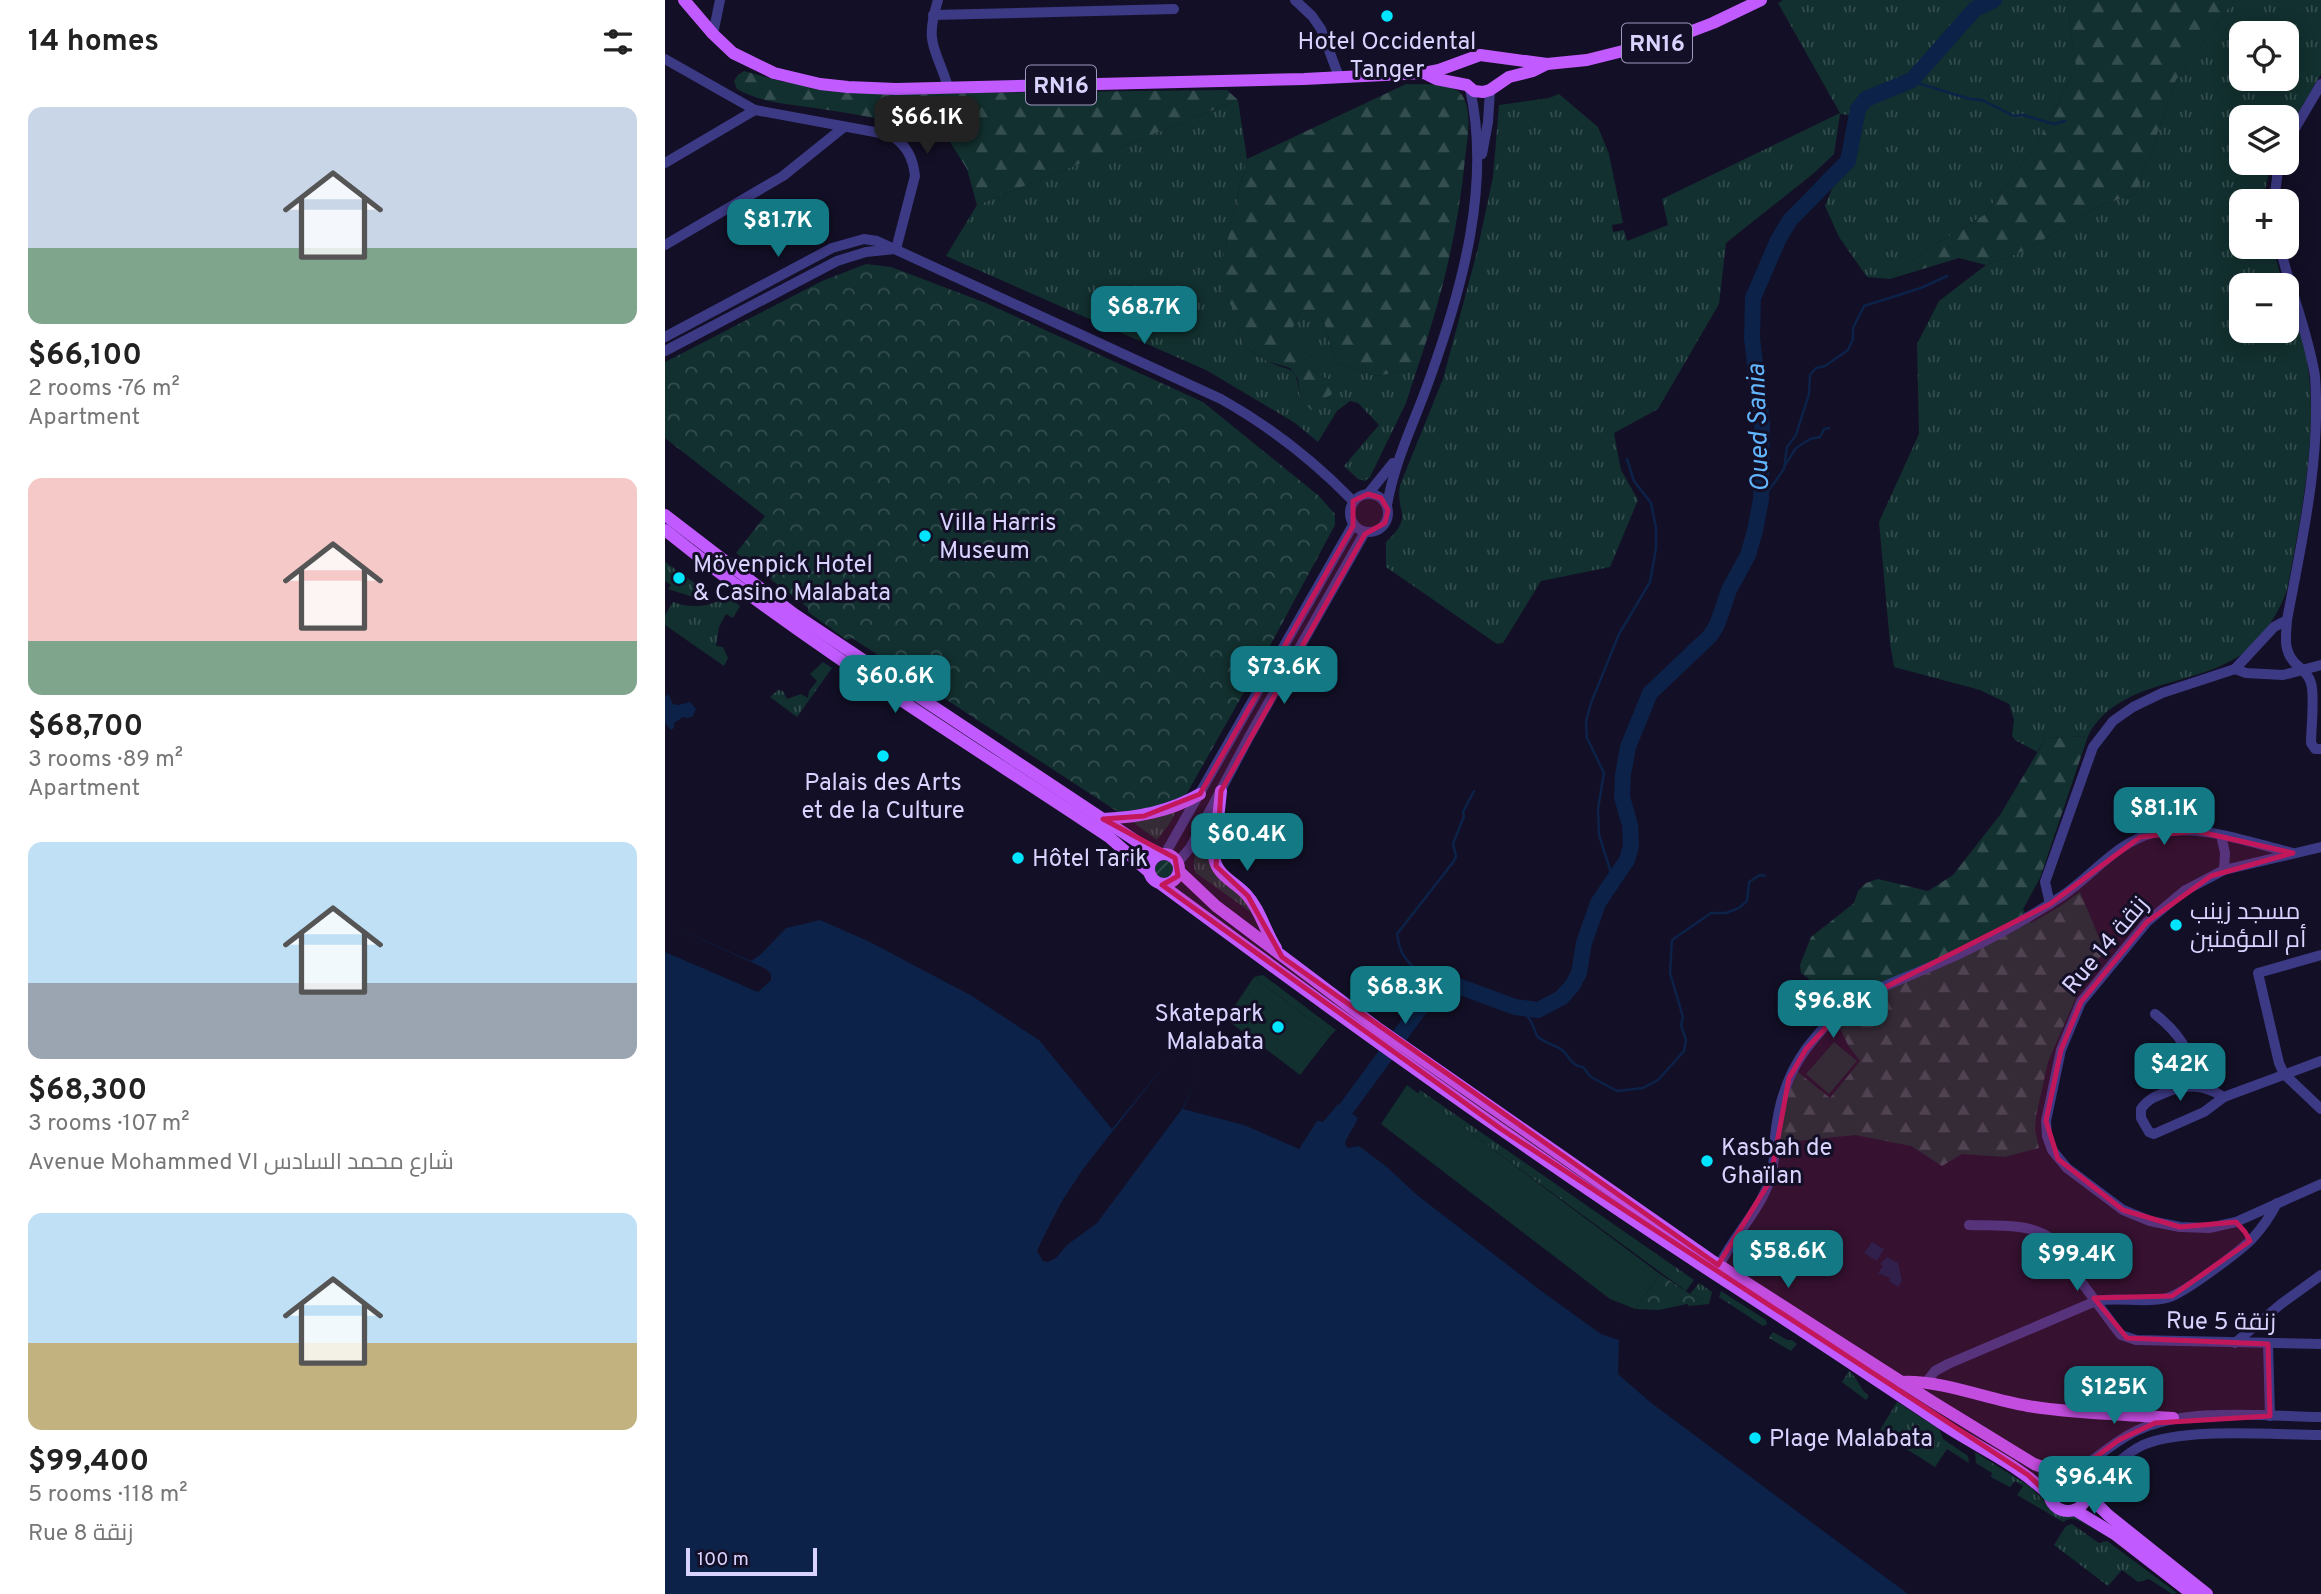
<!DOCTYPE html>
<html lang="en">
<head>
<meta charset="utf-8">
<style>
	body { margin:0; font-family:Overpass,Cairo,sans-serif; background:#f6f6f6; color:#222; height:100vh; display:flex; flex-direction:column; font-size:26px; white-space:nowrap }
	* { box-sizing:border-box; margin:0 }
	p { font-size:23px; color:#767676 }
	.icon { flex:none; width:38px; height:38px; fill:none; stroke:currentColor; stroke-width:2; stroke-linecap:round; stroke-linejoin:round }
	.map { position:relative; flex:1; overflow:hidden }
	.drawer { display:flex; flex-direction:column; background:#fff; width:665px }
	.drawer>* { flex:none }
	.controls { position:absolute; left:1564px; top:21px; display:grid; gap:14px }
	.controls a { display:grid; place-items:center; width:70px; height:70px; border-radius:14px; background:#fff; box-shadow:0 4px 18px #0003; font-size:35px }
	.scale { position:absolute; left:21px; bottom:18px; width:131px; box-sizing:border-box; padding-left:7px; border:4px solid #d9d4ff; border-top:0; font-size:19px; line-height:24px; white-space:nowrap; color:#d9d4ff; -webkit-text-stroke:5px #130f26; paint-order:stroke }
	.price { position:absolute; translate:-50% -60px; padding:0 16px; border-radius:14px; background:#137a85; color:#fff; font-size:23px; line-height:46px; filter:drop-shadow(0 2px 4px #0008) }
	.price::after { content:''; position:absolute; left:50%; top:42px; width:21px; height:16px; margin-left:-10px; background:inherit; clip-path:polygon(0 0,100% 0,50% 100%) }
	.price.on { background:#222; color:#fff }
	ul { padding:0; list-style:none }
	li { display:grid; align-content:center; gap:14px; height:371px; padding:0 28px }
	li span { display:grid; place-items:center; height:217px; border-radius:14px; color:#555 }
	li>.icon { margin-inline-start:auto }
	span .icon { width:126px; height:126px; fill:#fffc; stroke-width:1 }
	li b { font-size:30px }
	h2 { display:flex; justify-content:space-between; align-items:center; height:84px; padding:0 28px; font-size:30px }
	main { display:flex; flex:1; min-height:0 }
	.map>svg:first-child { display:block }
	.grass { fill:url(#grass-tufts); fill-rule:evenodd }
	.forest { fill:url(#forest-firs) }
	.park { fill:url(#park-crowns) }
	.garden { fill:url(#garden-furrows) }
	.pitch { fill:#12302f }
	.water { fill:#0c2248 }
	.pier { fill:#130f26 }
	.lines { fill:none; stroke-linecap:round; stroke-linejoin:round }
	.stream { stroke:#0c2248; stroke-width:2.5 }
	.river { stroke:#0c2248; stroke-width:16 }
	.minor { stroke:#3d3a85; stroke-width:10 }
	.major { stroke:#c25bff; stroke-width:12 }
	.marked { fill:#c2185b; fill-opacity:0.2; stroke:#c2185b; stroke-width:5; stroke-linejoin:round }
	.poi-dot { fill:#00e5ff; stroke:#130f26; stroke-width:2.5 }
	.labels { text-anchor:middle; stroke-width:6; stroke-linejoin:round; paint-order:stroke }
	.shield { fill:#130f26; stroke:#9e99be; stroke-width:2 }
	.shield-label { font-size:23px; font-weight:bold; fill:#d9d4ff }
	.poi-label { font-size:24px; fill:#d9d4ff; stroke:#130f26; text-anchor:start }
	.street-label { font-size:24px; fill:#d9d4ff; stroke:#130f26 }
	.water-label { font-size:26px; font-style:italic; fill:#62b6ff; stroke:#130f26 }
</style>
</head>
<body>
<main>
<section class="drawer">
<h2>14 homes<svg class="icon" aria-label="filters" viewBox="0 0 24 24"><path d="M4 7h16M4 17h16"/><circle cx="9" cy="7" r="2"/><circle cx="15" cy="17" r="2"/></svg></h2>
<ul>
<li><span style="background:linear-gradient(#c9d6e8 65%,#7fa58c 0)"><svg class="icon" aria-label="home" viewBox="0 0 24 24"><path d="M3 11l9-7 9 7M6 9v11h12V9"/></svg></span><div><b>$66,100</b><p>2 rooms · 76 m²</p><p>Apartment</p></div></li>
<li><span style="background:linear-gradient(#f6c9c9 75%,#7fa58c 0)"><svg class="icon" aria-label="home" viewBox="0 0 24 24"><path d="M3 11l9-7 9 7M6 9v11h12V9"/></svg></span><div><b>$68,700</b><p>3 rooms · 89 m²</p><p>Apartment</p></div></li>
<li><span style="background:linear-gradient(#bfe0f5 65%,#9aa5b1 0)"><svg class="icon" aria-label="home" viewBox="0 0 24 24"><path d="M3 11l9-7 9 7M6 9v11h12V9"/></svg></span><div><b>$68,300</b><p>3 rooms · 107 m²</p><p>Avenue Mohammed VI شارع محمد السادس</p></div></li>
<li><span style="background:linear-gradient(#bfe0f5 60%,#c2b280 0)"><svg class="icon" aria-label="home" viewBox="0 0 24 24"><path d="M3 11l9-7 9 7M6 9v11h12V9"/></svg></span><div><b>$99,400</b><p>5 rooms · 118 m²</p><p>Rue 8 زنقة</p></div></li>
</ul>
</section>
<div class="map">
<svg width="1656" height="1594" viewBox="0 0 1656 1594">
	<defs>
		<pattern id="grass-tufts" width="24" height="20" patternUnits="userSpaceOnUse" patternTransform="scale(1.75)"><rect width="24" height="20" fill="#12302f"/><path d="M3 7l-1-3M5 7V3M7 7l1-3M15 17l-1-3M17 17v-4M19 17l1-3" fill="none" stroke="#344d4e"/></pattern>
		<pattern id="forest-firs" width="22" height="20" patternUnits="userSpaceOnUse" patternTransform="scale(1.75)"><rect width="22" height="20" fill="#12302f"/><path d="M5 1l3.5 6h-7zM16 11l3.5 6h-7z" fill="#344d4e"/></pattern>
		<pattern id="park-crowns" width="20" height="18" patternUnits="userSpaceOnUse" patternTransform="scale(1.75)"><rect width="20" height="18" fill="#12302f"/><path d="M2 6a3 3 0 1 1 6 0M12 15a3 3 0 1 1 6 0" fill="none" stroke="#344d4e"/></pattern>
		<pattern id="garden-furrows" width="10" height="10" patternUnits="userSpaceOnUse" patternTransform="scale(1.75)"><rect width="10" height="10" fill="#12302f"/><path d="M-1 1l2-2M0 10L10 0M9 11l2-2" fill="none" stroke="#344d4e"/></pattern>
	</defs>
	<rect width="100%" height="100%" fill="#130f26"/>
	<g class="grass">
		<path d="M1118 0H1402L1411 68 1373 142 1319 215 1261 250 1225 279 1202 277 1174 237 1160 206 1169 184 1186 167 1199 117 1175 114 1169 154 1149 173 1061 243 1054 304 993 409 949 433 956 470 973 500 945 567 876 581 838 643 832 644 721 567V542C750 515 730 513 735 485L778 379 812 252 828 177 834 105 884 98 894 94 933 127 944 154 958 223 947 225 948 232 959 230 962 241 1003 225 997 199 1175 113 1113 3Z"/>
		<path d="M1569 0H1656V74L1622 133V117H1577V163H1606L1600 191V201H1577V247H1608L1618 285H1577V331H1622V299C1628 315 1636 332 1640 350 1656 424 1636 516 1622 590 1613 615 1595 644 1571 658 1523 687 1452 681 1423 736L1381 738 1372 752 1350 740 1347 736 1349 720 1344 704 1315 690 1229 667 1225 643 1214 522 1254 434 1252 344 1274 301 1321 265 1359 251 1436 205 1471 194 1511 80ZM1577 33H1622V79H1577Z"/>
		<path d="M573 100 582 159 558 258V293L567 307V322L574 330 578 345C586 350 594 356 602 361 628 374 631 362 635 398L641 403 655 400 666 380 657 377 647 368V356L623 344 630 321 637 311 649 310 659 322 671 363 711 376 752 369 741 403 705 477 700 481 693 479 679 466 714 425 693 403 685 401 672 411 653 442 630 423 541 370 281 256 312 205Z"/>
		<polygon points="0,562 34,586 39,594 28,597 3,589 6,585 0,581"/>
		<path d="M62 596 75 606 68 618 61 614 54 627 51 646 58 647 63 658 59 666 0 625V615L8 602C26 609 46 607 62 596Z"/>
		<polygon points="158,662 167,668 132,717 105,697 113,690 118,691 122,699 136,694 143,698 144,691 152,681 145,674"/>
		<polygon points="512,809 505,823 492,840 465,820"/>
		<path d="M547 825 545 854 591 916 531 873C523 857 539 839 547 825Z"/>
		<polygon points="598,975 671,1030 666,1035 589,977"/>
		<polygon points="755,1090 1029,1280 1021,1291 753,1094"/>
		<polygon points="1034,1283 1047,1292 1044,1304 1023,1306 1023,1303 1036,1301 1037,1298 1025,1294"/>
		<polygon points="1056,1291 1101,1320 1102,1324 1098,1326 1054,1297"/>
		<polygon points="1108,1332 1122,1340 1127,1340 1132,1344 1126,1351 1104,1338"/>
		<path d="M1184 1371C1193 1378 1195 1390 1204 1396L1201 1400 1177 1382Z"/>
		<polygon points="1232,1402 1274,1429 1278,1439 1303,1456 1304,1463 1282,1449 1270,1467 1216,1433 1215,1430"/>
		<path d="M1310 1452 1367 1488 1389 1512 1411 1517 1433 1534C1421 1526 1410 1513 1398 1522L1352 1495 1358 1486 1350 1481 1345 1487 1326 1477 1327 1473 1311 1463Z"/>
		<circle cx="1403" cy="1492" r="10"/>
		<polygon points="1407,1524 1434,1543 1442,1541 1512,1593 1507,1594 1484,1579 1473,1582 1457,1570 1443,1586 1389,1545 1401,1526"/>
	</g>
	<g class="forest">
		<polygon points="1402,0 1569,0 1511,80 1471,194 1436,205 1359,251 1321,265 1294,258 1225,279 1261,250 1319,215 1373,142 1411,68"/>
		<path d="M79 71 119 82 231 94 562 90 573 100 312 205 302 169 278 131C237 123 197 115 156 109 127 104 98 104 72 89L69 81 73 75Z"/>
		<path d="M741 84C756 85 787 81 797 95 808 111 802 141 800 159 793 232 776 300 752 369L711 376 671 363 659 322 649 310 637 311 630 321 624 344 647 356V368L657 377 666 380 670 387 666 395 655 400 653 406 646 410 635 398 633 379 625 368 604 362 578 345 574 330 567 322V307L558 293V258L582 159Z"/>
		<polygon points="1423,736 1375,878 1358,909 1366,923 1394,907 1415,892 1440,952 1422,972 1383,1062 1371,1116 1370,1129 1374,1148 1340,1157 1297,1154 1277,1166 1246,1146 1190,1135 1113,1143 1121,1098 1133,1072 1165,1098 1195,1061 1183,1045 1171,1021 1150,996 1144,979 1136,973 1135,965 1146,937 1189,903 1193,891 1201,883 1213,879 1263,891 1288,875 1335,815 1381,738"/>
	</g>
	<g class="park">
		<polygon points="201,264 226,267 321,303 538,402 654,496 670,514 670,525 600,655 521,795 487,808 453,812 187,638 182,640 143,612 143,608 71,553 100,516 0,438 0,362 157,281"/>
		<polygon points="995,1274 1025,1294 1037,1298 1036,1301 994,1310 970,1309"/>
	</g>
	<circle class="garden" cx="499" cy="869" r="9"/>
	<g class="pitch">
		<polygon points="589,977 666,1035 635,1075 561,1019"/>
		<polygon points="1169,1042 1192,1061 1164,1094 1141,1074"/>
		<polygon points="742,1085 995,1274 970,1309 945,1299 716,1124"/>
	</g>
	<g class="water">
		<polygon points="3,694 8,704 13,705 25,702 31,709 28,716 23,718 18,717 9,723 9,728 6,730 0,723 0,697"/>
		<polygon points="155,920 205,942 307,996 374,1040 447,1129 502,1062 518,1049 535,1060 529,1085 518,1109 579,1125 634,1149 666,1099 693,1118 687,1130 728,1155 928,1308 961,1327 954,1340 953,1374 985,1402 1243,1594 0,1594 0,923 86,961 95,955 121,928"/>
		<polygon points="1207,1242 1219,1249 1212,1261 1199,1253"/>
		<polygon points="1222,1257 1233,1263 1237,1281 1233,1287 1224,1281 1225,1278 1213,1273 1218,1266 1215,1264"/>
	</g>
	<g class="pier">
		<polygon points="0,923 101,969 106,974 106,980 93,992 0,952"/>
		<polygon points="518,1049 535,1060 529,1085 517,1109 432,1223 402,1245 391,1258 383,1262 378,1261 372,1251 377,1240 397,1201 418,1169 502,1062"/>
		<polygon points="666,1099 673,1104 658,1122 651,1120 661,1102"/>
		<polygon points="687,1129 728,1155 928,1308 961,1327 954,1340 936,1334 879,1293 752,1195 722,1167 694,1146 682,1148 680,1142"/>
	</g>
	<g class="lines">
		<g class="stream">
			<polyline points="1246,81 1305,99 1317,100 1349,116 1358,115 1389,124 1400,121"/>
			<polyline points="1120,465 1131,448 1145,439 1155,437 1159,429 1164,428"/>
			<polyline points="1096,501 1119,469 1122,447 1131,435 1144,394 1145,375 1151,368 1160,366 1183,350 1188,339 1188,328 1199,306 1256,288 1282,276"/>
			<polyline points="949,882 934,835 933,809 939,773 922,738 921,721 926,703 954,634 985,582 991,548 991,528 986,503 969,481 962,459"/>
			<path d="M758 1004C768 977 752 975 739 956 734 949 734 942 732 934L789 861 791 856 788 844 799 816 798 812 809 791"/>
			<path d="M850 1007C863 1014 867 1021 872 1036 879 1043 889 1044 897 1050 905 1057 906 1066 918 1067L926 1077 952 1091 978 1088 993 1080 1019 1051 1021 1040 1016 1025 1018 1017 1005 973 1007 940 1046 913H1061L1074 908 1082 901 1084 882 1095 875 1100 876"/>
		</g>
		<polyline class="river" points="681,1109 758,1004 777,988 793,986 850,1007 873,1010 896,998 907,986 914,973 919,943 933,903 962,860 966,846 965,825 957,797 958,775 963,747 985,693 1045,636 1052,625 1064,590 1083,555 1090,531 1096,499 1097,424 1087,338 1088,298 1113,240 1125,220 1183,161 1193,109 1201,99 1247,80 1310,9 1329,0"/>
		<g class="minor">
			<path d="M273 0C259 45 271 47 283 87"/>
			<polyline points="630,0 647,16 656,29 674,77"/>
			<polyline points="268,15 509,9"/>
			<polyline points="48,34 55,0"/>
			<path d="M0 59 90 110 226 135C241 145 248 157 250 176L231 249"/>
			<polyline points="1622,142 1656,84"/>
			<polyline points="817,154 823,122 825,90"/>
			<polyline points="0,163 90,110"/>
			<polyline points="1609,201 1614,163"/>
			<polyline points="0,245 118,176 179,127"/>
			<path d="M0 337 167 248 199 239 212 241 556 399C606 427 648 460 688 501"/>
			<polyline points="0,351 172,261 201,252 230,249"/>
			<circle cx="704" cy="513" r="19"/>
			<polyline points="703,494 728,463"/>
			<path d="M722 505C730 459 751 419 766 375 798 286 826 183 805 89"/>
			<path d="M1622 620C1621 636 1618 649 1629 662 1636 669 1643 673 1646 683 1650 696 1646 728 1646 743L1650 749H1656"/>
			<polyline points="1570,669 1581,673 1618,675 1656,665"/>
			<polyline points="1556,835 1560,853 1559,870"/>
			<polyline points="1656,847 1559,870 1519,891 1482,922 1416,1002 1396,1050 1381,1121 1382,1136 1387,1150 1402,1168 1458,1210 1485,1221 1515,1227 1544,1228 1571,1222 1656,1184"/>
			<polyline points="500,854 688,525"/>
			<polyline points="513,862 525,848 584,737 700,532"/>
			<path d="M1385 904 1380 882 1428 747 1448 721 1468 707 1497 693 1570 669 1609 627 1622 620C1637 540 1656 459 1650 376 1643 332 1625 290 1615 247"/>
			<polyline points="1656,955 1593,973 1614,1063 1619,1074 1656,1109"/>
			<path d="M1490 1014C1513 1032 1530 1054 1529 1085"/>
			<path d="M1559 1097C1538 1084 1521 1084 1499 1093 1489 1097 1482 1100 1476 1109V1118L1484 1132 1489 1134 1539 1112 1559 1097 1656 1061"/>
			<path d="M1304 1225C1328 1226 1361 1223 1382 1236L1452 1330 1456 1335 1471 1340 1656 1344"/>
			<path d="M1054 1266C1069 1235 1095 1211 1105 1179 1110 1166 1109 1151 1110 1137 1113 1105 1122 1075 1141 1049 1181 996 1210 991 1267 966 1312 947 1357 922 1397 896 1427 876 1452 842 1488 833 1534 823 1583 842 1628 853"/>
			<polyline points="1570,1343 1616,1304 1656,1275"/>
			<polyline points="1603,1344 1605,1416"/>
			<path d="M1262 1381 1270 1371 1283 1364 1431 1301C1454 1296 1479 1304 1502 1298 1518 1294 1574 1252 1587 1239 1597 1228 1605 1217 1612 1203"/>
			<path d="M1409 1473C1430 1460 1448 1442 1471 1431 1521 1407 1600 1416 1656 1417"/>
			<path d="M1421 1487C1442 1476 1456 1455 1478 1445 1520 1427 1608 1435 1656 1435"/>
		</g>
		<g class="major">
			<polyline points="19,0 48,34 68,53 109,73 155,84 183,87 231,89 639,79 759,73 774,70 815,55 882,64 922,60 1006,39 1048,23 1096,0"/>
			<polyline points="759,73 771,79 802,85 809,91 818,92 825,90 844,77 868,71 882,64"/>
			<polyline points="0,515 129,614 474,843 496,854"/>
			<path d="M0 530C140 643 294 737 444 837L484 872"/>
			<path d="M556 791 549 857C552 876 569 881 581 894 595 909 600 931 611 948"/>
			<path d="M438 819C473 817 504 812 535 794"/>
			<circle cx="499" cy="869" r="15"/>
			<polyline points="514,871 551,906 714,1029 1046,1260 1268,1402 1369,1464 1396,1474"/>
			<path d="M497 885C681 1021 867 1155 1059 1280 1132 1327 1204 1375 1276 1423 1312 1447 1353 1464 1384 1495"/>
			<path d="M1236 1382C1279 1380 1320 1399 1363 1406 1411 1414 1459 1414 1508 1418"/>
			<circle cx="1403" cy="1492" r="19"/>
			<polyline points="1422,1494 1443,1515 1542,1594"/>
			<polyline points="1410,1510 1451,1535 1527,1594"/>
		</g>
	</g>
	<path class="marked" d="M703 494 716 498 723 510 720 523 700 534 556 791 551 866 583 896 617 957 1053 1265 1105 1181 1124 1078 1141 1049 1179 1008 1385 904 1475 837 1531 831 1628 853 1546 876 1482 922 1416 1002 1396 1050 1381 1121 1393 1159 1458 1210 1515 1227 1571 1222 1580 1232 1585 1241 1507 1296 1429 1298 1462 1338 1603 1344 1605 1416 1490 1423 1454 1440 1409 1473 1392 1476 1384 1495 1363 1475 836 1129 497 885 513 876 510 858 438 819 479 816 535 794 688 526V501Z"/>
	<g class="poi-dot">
		<circle cx="722" cy="16" r="7"/>
		<circle cx="260" cy="536" r="7"/>
		<circle cx="14" cy="578" r="7"/>
		<circle cx="218" cy="756" r="7"/>
		<circle cx="353" cy="858" r="7"/>
		<circle cx="1511" cy="925" r="7"/>
		<circle cx="613" cy="1027" r="7"/>
		<circle cx="1042" cy="1161" r="7"/>
		<circle cx="1090" cy="1438" r="7"/>
	</g>
	<g class="labels">
		<g class="shield">
			<rect x="957" y="23.5" width="70" height="39" rx="5"/>
			<rect x="361" y="65.5" width="70" height="39" rx="5"/>
		</g>
		<g class="shield-label">
			<text x="992" y="51">RN16</text>
			<text x="396" y="93">RN16</text>
		</g>
		<g class="poi-label">
			<text x="722" y="49" text-anchor="middle">Hotel Occidental<tspan x="722" dy="28">Tanger</tspan></text>
			<text x="274" y="530">Villa Harris<tspan x="274" dy="28">Museum</tspan></text>
			<text x="28" y="572">Mövenpick Hotel<tspan x="28" dy="28">&amp; Casino Malabata</tspan></text>
			<text x="218" y="790" text-anchor="middle">Palais des Arts<tspan x="218" dy="28">et de la Culture</tspan></text>
			<text x="367" y="866">Hôtel Tarik</text>
			<text x="1525" y="919">مسجد زينب<tspan x="1525" dy="28">أم المؤمنين</tspan></text>
			<text x="599" y="1021" text-anchor="end">Skatepark<tspan x="599" dy="28">Malabata</tspan></text>
			<text x="1056" y="1155">Kasbah de<tspan x="1056" dy="28">Ghaïlan</tspan></text>
			<text x="1104" y="1446">Plage Malabata</text>
		</g>
		<g class="street-label">
			<text transform="translate(1440 945) rotate(-50)" y="8">Rue 14 زنقة</text>
			<text transform="translate(1556 1321) rotate(1)" y="8">Rue 5 زنقة</text>
		</g>
		<g class="water-label">
			<text transform="translate(1092 428) rotate(-92)" y="9">Oued Sania</text>
		</g>
	</g>
</svg>
<div class="controls">
<a><svg class="icon" aria-label="locate" viewBox="0 0 24 24"><circle cx="12" cy="12" r="6"/><path d="M12 2v4M12 18v4M2 12h4M18 12h4"/></svg></a>
<a><svg class="icon" aria-label="layers" viewBox="0 0 24 24"><path d="M12 4l9 5-9 5-9-5zM3 14l9 5 9-5"/></svg></a>
<a>+</a>
<a>−</a>
</div>
<div class="scale">100 m</div>
<b class="price on" style="left:262px;top:156px">$66.1K</b>
<b class="price" style="left:113px;top:259px">$81.7K</b>
<b class="price" style="left:479px;top:346px">$68.7K</b>
<b class="price" style="left:619px;top:706px">$73.6K</b>
<b class="price" style="left:230px;top:715px">$60.6K</b>
<b class="price" style="left:1499px;top:847px">$81.1K</b>
<b class="price" style="left:582px;top:873px">$60.4K</b>
<b class="price" style="left:740px;top:1026px">$68.3K</b>
<b class="price" style="left:1168px;top:1040px">$96.8K</b>
<b class="price" style="left:1515px;top:1103px">$42K</b>
<b class="price" style="left:1123px;top:1290px">$58.6K</b>
<b class="price" style="left:1412px;top:1293px">$99.4K</b>
<b class="price" style="left:1449px;top:1426px">$125K</b>
<b class="price" style="left:1429px;top:1516px">$96.4K</b>
</div>
</main>
</body>
</html>
